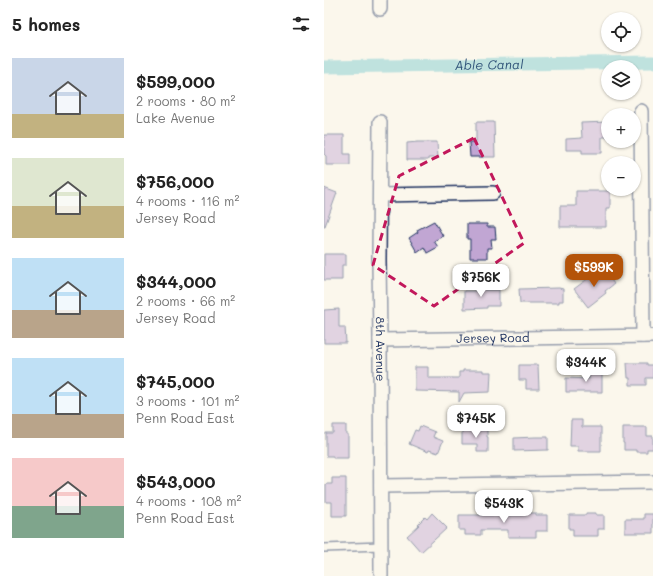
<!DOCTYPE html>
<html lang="en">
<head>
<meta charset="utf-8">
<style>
	body { margin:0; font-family:Mali,sans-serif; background:#f2f2f2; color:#222; height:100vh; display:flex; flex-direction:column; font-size:15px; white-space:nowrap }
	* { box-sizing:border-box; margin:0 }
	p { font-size:13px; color:#767676 }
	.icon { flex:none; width:22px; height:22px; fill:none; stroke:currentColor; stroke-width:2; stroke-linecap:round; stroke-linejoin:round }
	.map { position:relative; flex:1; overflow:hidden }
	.sheet { display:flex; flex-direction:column; background:#fff; width:324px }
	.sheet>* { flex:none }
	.buttons { position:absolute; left:277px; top:12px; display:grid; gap:8px }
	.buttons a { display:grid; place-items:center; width:40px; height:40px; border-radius:50%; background:#fff; box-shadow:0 1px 3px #0004; font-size:20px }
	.price { position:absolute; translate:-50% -34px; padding:0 9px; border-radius:8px; background:#fff; color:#222; font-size:13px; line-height:26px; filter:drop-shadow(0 1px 2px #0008) }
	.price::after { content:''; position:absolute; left:50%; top:24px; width:12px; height:9px; margin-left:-6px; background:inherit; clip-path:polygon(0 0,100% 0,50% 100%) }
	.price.current { background:#b45309; color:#fff }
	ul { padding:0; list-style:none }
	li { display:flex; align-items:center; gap:12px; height:100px; padding:0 12px }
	li span { display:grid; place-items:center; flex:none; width:112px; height:80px; border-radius:0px; color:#555 }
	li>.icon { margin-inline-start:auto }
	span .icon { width:48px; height:48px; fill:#fffc; stroke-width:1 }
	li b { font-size:17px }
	h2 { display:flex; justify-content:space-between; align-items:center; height:48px; padding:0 12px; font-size:17px }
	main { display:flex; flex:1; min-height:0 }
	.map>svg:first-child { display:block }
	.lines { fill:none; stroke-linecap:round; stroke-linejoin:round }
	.canal { stroke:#76c7cd; stroke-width:13 }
	.building { fill:#c1a6d3; stroke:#1b2f5e }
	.service-casing { stroke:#1b2f5e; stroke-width:10 }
	.minor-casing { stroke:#1b2f5e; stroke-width:16 }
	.service { stroke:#fbf7ec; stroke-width:7 }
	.minor { stroke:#fbf7ec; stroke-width:13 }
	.marked { fill:none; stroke:#c2185b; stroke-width:3; stroke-dasharray:8 5; stroke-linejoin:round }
	.labels { text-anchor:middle; stroke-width:3; stroke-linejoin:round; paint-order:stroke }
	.street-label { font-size:12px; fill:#1b2f5e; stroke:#fbf7ec }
	.water-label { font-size:13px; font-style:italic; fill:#32557a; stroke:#fbf7ec }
</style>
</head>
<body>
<main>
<section class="sheet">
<h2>5 homes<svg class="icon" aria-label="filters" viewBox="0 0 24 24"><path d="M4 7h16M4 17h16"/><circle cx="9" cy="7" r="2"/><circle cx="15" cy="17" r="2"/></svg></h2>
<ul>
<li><span style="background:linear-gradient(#c9d6e8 70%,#c2b280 0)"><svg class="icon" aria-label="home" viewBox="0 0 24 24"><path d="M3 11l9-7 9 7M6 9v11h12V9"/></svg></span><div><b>$599,000</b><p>2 rooms · 80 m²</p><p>Lake Avenue</p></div></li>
<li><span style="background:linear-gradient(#dfe7d0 60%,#c2b280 0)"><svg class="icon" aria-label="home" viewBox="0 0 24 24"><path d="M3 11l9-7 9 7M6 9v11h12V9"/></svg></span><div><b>$756,000</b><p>4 rooms · 116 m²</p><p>Jersey Road</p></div></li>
<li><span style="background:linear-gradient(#bfe0f5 65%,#b9a48a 0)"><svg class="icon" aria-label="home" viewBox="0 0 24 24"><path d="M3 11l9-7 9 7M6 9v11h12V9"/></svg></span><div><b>$344,000</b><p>2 rooms · 66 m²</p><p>Jersey Road</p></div></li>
<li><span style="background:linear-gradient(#bfe0f5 70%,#b9a48a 0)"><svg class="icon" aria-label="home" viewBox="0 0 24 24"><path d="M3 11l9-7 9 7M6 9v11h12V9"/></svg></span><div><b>$745,000</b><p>3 rooms · 101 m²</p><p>Penn Road East</p></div></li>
<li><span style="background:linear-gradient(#f6c9c9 60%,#7fa58c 0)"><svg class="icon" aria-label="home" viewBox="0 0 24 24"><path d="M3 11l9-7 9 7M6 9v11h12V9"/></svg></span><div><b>$543,000</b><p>4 rooms · 108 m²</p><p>Penn Road East</p></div></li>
</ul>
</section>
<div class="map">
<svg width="329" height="576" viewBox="0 0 329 576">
	<rect width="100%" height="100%" fill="#fbf7ec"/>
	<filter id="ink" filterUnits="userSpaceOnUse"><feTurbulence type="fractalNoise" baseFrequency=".025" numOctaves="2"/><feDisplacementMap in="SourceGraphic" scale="8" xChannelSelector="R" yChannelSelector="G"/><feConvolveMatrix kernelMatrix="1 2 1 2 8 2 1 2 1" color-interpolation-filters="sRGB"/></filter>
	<g filter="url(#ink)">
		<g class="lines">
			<path class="canal" id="s1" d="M0 67 329 62"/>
		</g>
		<g class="building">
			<polygon points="152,122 170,122 171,157 146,157 145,142 152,142"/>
			<polygon points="284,122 284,133 283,133 283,137 278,137 278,153 258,153 258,150 242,150 242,139 258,138 257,123"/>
			<polygon points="0,135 20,135 20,154 26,154 26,165 2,165 2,156 0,154"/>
			<polygon points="94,142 113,142 114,158 104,158 104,160 83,160 83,143"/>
			<polygon points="0,188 13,193 1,226 0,226"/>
			<polygon points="252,191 286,191 286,208 282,208 282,227 236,227 236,206 252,206"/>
			<polygon points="110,221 119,236 110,241 114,247 103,253 100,247 93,252 85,238 94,232 93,230"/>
			<polygon points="143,224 163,224 163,227 171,227 172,239 167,239 168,248 163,248 163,258 146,258 146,239 143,239"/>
			<polygon points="0,254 22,254 22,265 18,265 18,280 0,280"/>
			<polygon points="281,271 290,284 281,291 282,293 264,307 250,289 270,274 273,277"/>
			<polygon points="152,285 161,285 161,290 175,290 175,306 163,306 163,308 140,309 140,291 152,291"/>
			<polygon points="235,288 239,289 239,301 235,301 235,303 196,303 195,289"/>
			<polygon points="15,309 15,327 21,327 22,343 0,343 0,310"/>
			<polygon points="303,363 323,363 323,365 329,365 329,378 322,378 322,385 306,385 306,378 304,378"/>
			<polygon points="195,365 214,365 215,389 202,389 202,380 195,380"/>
			<polygon points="91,367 104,367 104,378 135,378 135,372 139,372 139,370 159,370 159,372 167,372 166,392 140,393 135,402 135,392 91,391"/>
			<polygon points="265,368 278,368 278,392 242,392 242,378 265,379"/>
			<polygon points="247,420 258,420 258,427 277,427 277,451 254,451 254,446 246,446"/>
			<polygon points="9,425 22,425 22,434 24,434 24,458 9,458 9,456 2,456 2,433 9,433"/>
			<polygon points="96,426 111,432 109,437 119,441 114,453 105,450 104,452 85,444 91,430 94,431"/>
			<polygon points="299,427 323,427 323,436 329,436 329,449 323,449 323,452 312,452 312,450 300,450 300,443 299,443"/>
			<polygon points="138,430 163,430 163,437 164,437 164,452 153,452 153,444 138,444"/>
			<polygon points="211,437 224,437 224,450 190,451 190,438"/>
			<polygon points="8,478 22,478 22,516 8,516 8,502 2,502 2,484 8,484"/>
			<polygon points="108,513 123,528 97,552 83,536 95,525 94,524 101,517 103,519"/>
			<polygon points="199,513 212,513 212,515 223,515 223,531 212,531 212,537 184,537 184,530 157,530 157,535 141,535 141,530 135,530 135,515 199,515"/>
			<polygon points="262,513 272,513 272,515 280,515 280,529 274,529 274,536 249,536 249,529 245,529 245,515 262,515"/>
			<polygon points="320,514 329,514 329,533 301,533 301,519 320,519"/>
		</g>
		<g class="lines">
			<defs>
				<polyline id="service" points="0,548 57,546"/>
				<g id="minor">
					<polyline points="56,0 56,9"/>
					<polyline points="317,111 319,336"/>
					<path id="s2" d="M56 122 55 260 56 340 57 576"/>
					<polyline points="56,195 169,193"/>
					<path id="s3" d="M56 340 329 336"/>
					<polyline points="57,486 329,482"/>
				</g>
			</defs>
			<use href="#service" class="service-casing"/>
			<use href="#minor" class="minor-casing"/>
			<use href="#service" class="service"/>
			<use href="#minor" class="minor"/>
		</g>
	</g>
	<path d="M0 0H329V576H0ZM150 138 200 243 110 306 49 265 75 176Z" fill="#fbf7ec" fill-opacity=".55" fill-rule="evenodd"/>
	<path class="marked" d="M150 138 200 243 110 306 49 265 75 176Z"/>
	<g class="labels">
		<g class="street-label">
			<text dy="4" stroke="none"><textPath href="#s3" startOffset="113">Jersey Road</textPath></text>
			<text dy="4" stroke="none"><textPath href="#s2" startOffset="227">8th Avenue</textPath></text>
		</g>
		<g class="water-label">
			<text dy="5" stroke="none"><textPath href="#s1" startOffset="165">Able Canal</textPath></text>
		</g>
	</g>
</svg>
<div class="buttons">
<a><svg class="icon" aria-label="locate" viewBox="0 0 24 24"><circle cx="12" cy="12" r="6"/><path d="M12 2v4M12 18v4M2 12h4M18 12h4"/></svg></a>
<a><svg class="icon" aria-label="layers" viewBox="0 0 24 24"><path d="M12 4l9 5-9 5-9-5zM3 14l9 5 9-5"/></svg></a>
<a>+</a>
<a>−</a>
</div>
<b class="price current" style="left:270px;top:288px">$599K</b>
<b class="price" style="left:157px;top:298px">$756K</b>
<b class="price" style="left:262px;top:383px">$344K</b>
<b class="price" style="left:152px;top:439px">$745K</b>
<b class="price" style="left:180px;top:524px">$543K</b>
</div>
</main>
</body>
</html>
